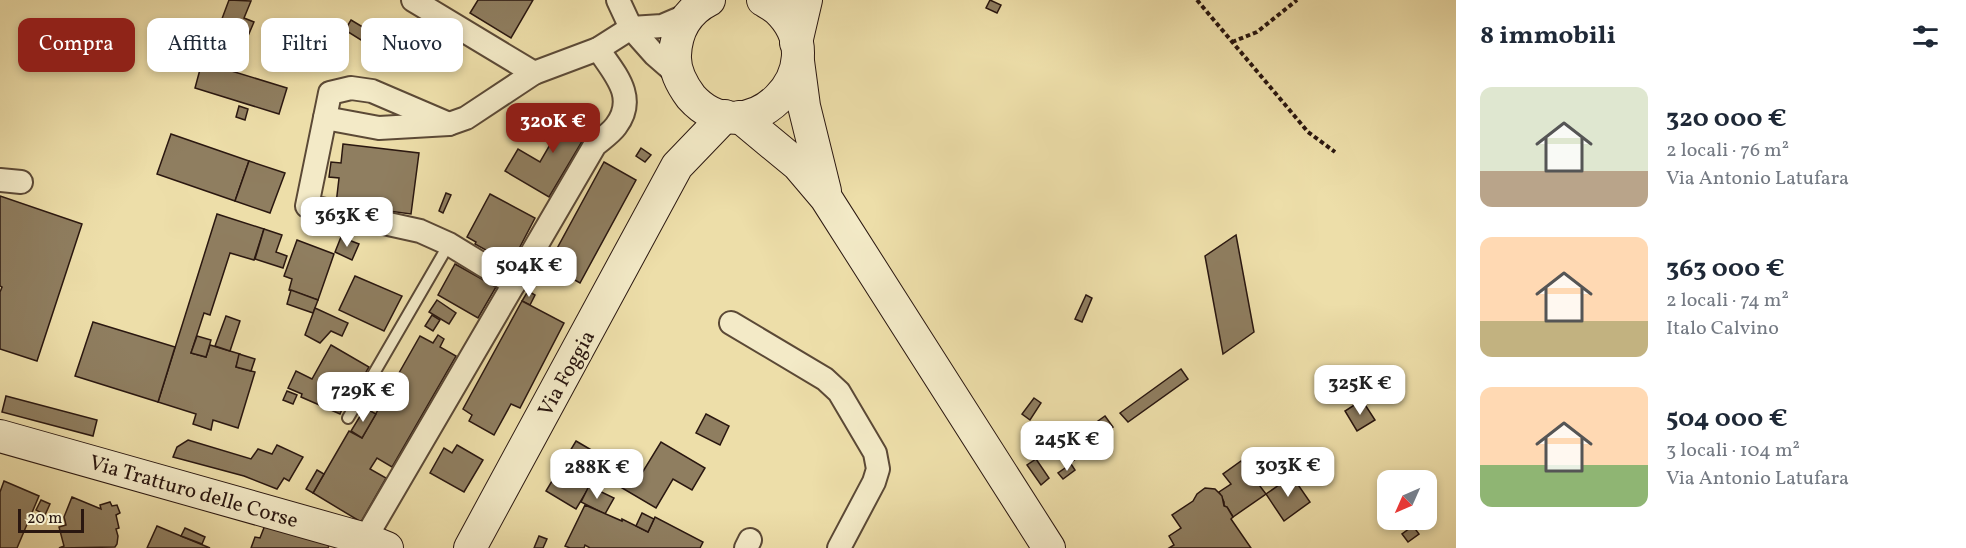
<!DOCTYPE html>
<html lang="it">
<head>
<meta charset="utf-8">
<style>
	body { margin:0; font-family:Vollkorn,serif; background:#f6f6f7; color:#1f2937; height:100vh; display:flex; flex-direction:column; font-size:22px; white-space:nowrap }
	* { box-sizing:border-box; margin:0 }
	p { font-size:20px; color:#747a83 }
	.icon { flex:none; width:33px; height:33px; fill:none; stroke:currentColor; stroke-width:2; stroke-linecap:round; stroke-linejoin:round }
	.map { position:relative; flex:1; overflow:hidden }
	.drawer { display:flex; flex-direction:column; background:#fff; width:510px }
	.drawer>* { flex:none }
	.top-card { position:absolute; left:18px; top:18px; width:570px; height:54px; display:flex; gap:12px }
	.needle { width:39px; rotate:225deg }
	.tools { position:absolute; left:1377px; top:470px; display:grid; gap:12px }
	.tools a { display:grid; place-items:center; width:60px; height:60px; border-radius:12px; background:#fff; box-shadow:0 3px 9px #0003; font-size:30px }
	.scale { position:absolute; left:18px; bottom:15px; width:66px; box-sizing:border-box; padding-left:6px; border:3px solid #2a1710; border-top:0; font-size:16px; line-height:21px; white-space:nowrap; color:#2a1710; -webkit-text-stroke:4px #f3eac7; paint-order:stroke }
	.price { position:absolute; translate:-50% -51px; padding:0 14px; border-radius:12px; background:#fff; color:#222; font-size:20px; line-height:39px; filter:drop-shadow(0 2px 3px #0008) }
	.price::after { content:''; position:absolute; left:50%; top:36px; width:18px; height:14px; margin-left:-9px; background:inherit; clip-path:polygon(0 0,100% 0,50% 100%) }
	.price.active { background:#8f2418; color:#fff }
	ul { padding:0; list-style:none }
	li { display:flex; align-items:center; gap:18px; height:150px; padding:0 24px }
	li span { display:grid; place-items:center; flex:none; width:168px; height:120px; border-radius:12px; color:#555 }
	li>.icon { margin-inline-start:auto }
	span .icon { width:72px; height:72px; fill:#fffc; stroke-width:1 }
	li b { font-size:26px }
	h2 { display:flex; justify-content:space-between; align-items:center; height:72px; padding:0 24px; font-size:26px }
	.tag { padding:0 21px; border-radius:12px; background:#fff; box-shadow:0 3px 9px #0003; font-size:21px; line-height:54px }
	.tag.active { background:#8f2418; color:#fff }
	main { display:flex; flex:1; min-height:0 }
	.map>svg:first-child { display:block }
	.building { fill:#8f7e60; stroke:#2a1710; stroke-width:1.5 }
	.lines { fill:none; stroke-linecap:round; stroke-linejoin:round }
	.lane-casing { stroke:#5b4936; stroke-width:14 }
	.street-casing { stroke:#5b4936; stroke-width:26 }
	.secondary-casing { stroke:#2a1710; stroke-width:34 }
	.path { stroke:#2a1710; stroke-width:4; stroke-dasharray:4.5 3; stroke-linecap:butt }
	.lane { stroke:#f3eac7; stroke-width:10 }
	.street { stroke:#f3eac7; stroke-width:22 }
	.secondary { stroke:#f3eac7; stroke-width:32 }
	.labels { text-anchor:middle; stroke-width:4.5; stroke-linejoin:round; paint-order:stroke }
	.street-label { font-size:21px; fill:#2a1710; stroke:#f3eac7 }
</style>
</head>
<body>
<main>
<div class="map">
<svg width="1456" height="548" viewBox="0 0 1456 548">
	<rect width="100%" height="100%" fill="#eddea9"/>
	<filter id="stains"><feTurbulence type="fractalNoise" baseFrequency=".00333" numOctaves="4"/><feColorMatrix values="0 0 0 0 .2 0 0 0 0 .09 0 0 0 0 .02 0 0 0 .5 -.17"/></filter>
	<radialGradient id="worn" r=".72"><stop offset=".6" stop-color="#630" stop-opacity="0"/><stop offset="1" stop-color="#630" stop-opacity=".3"/></radialGradient>
	<g class="building">
		<polygon points="229,0 251,1 244,18 254,22 248,36 220,24"/>
		<polygon points="478,0 533,0 511,38 470,13"/>
		<polygon points="990,0 1001,5 997,13 986,8"/>
		<polygon points="351,20 376,35 369,45 345,30"/>
		<polygon points="300,21 315,27 311,39 296,33"/>
		<polygon points="403,56 415,63 410,71 398,64"/>
		<polygon points="202,62 287,88 279,114 195,88"/>
		<polygon points="573,105 596,118 549,197 505,171 518,149 540,162"/>
		<polygon points="239,106 248,109 245,120 236,117"/>
		<polygon points="171,134 249,161 235,201 157,174"/>
		<polygon points="343,144 419,153 411,214 336,204 339,178 329,177 331,162 341,163"/>
		<polygon points="641,148 651,155 645,162 636,156"/>
		<polygon points="249,161 285,173 270,213 235,201"/>
		<polygon points="604,162 636,180 580,283 548,265"/>
		<polygon points="446,193 451,195 443,213 439,211"/>
		<polygon points="490,194 535,218 511,264 475,244 476,242 467,237"/>
		<polygon points="0,196 82,224 37,361 0,349 0,292 2,287 0,286"/>
		<polygon points="217,214 264,229 254,260 230,253 210,315 204,313 191,353 206,357 210,345 240,354 236,367 255,372 238,428 213,420 211,430 193,424 196,414 158,402"/>
		<polygon points="264,229 282,235 276,252 287,256 283,268 255,259"/>
		<polygon points="1236,235 1254,332 1223,354 1205,256"/>
		<polygon points="341,237 359,244 352,260 335,252"/>
		<polygon points="297,240 334,254 318,300 289,290 292,279 284,276"/>
		<polygon points="455,264 496,287 478,318 438,295"/>
		<polygon points="355,276 402,296 384,331 339,310"/>
		<polygon points="291,290 318,300 313,313 287,304"/>
		<polygon points="528,291 535,295 530,305 522,301"/>
		<polygon points="1086,295 1092,298 1082,322 1075,319"/>
		<polygon points="437,300 456,313 449,324 429,312"/>
		<polygon points="522,301 564,323 520,408 511,404 494,435 469,421 472,415 463,409"/>
		<polygon points="315,308 348,323 342,336 331,331 320,343 305,335"/>
		<polygon points="432,315 440,320 433,331 425,326"/>
		<polygon points="226,316 240,321 230,351 215,346"/>
		<polygon points="93,322 175,347 158,402 75,376"/>
		<polygon points="438,335 444,339 440,347 456,356 392,467 377,458 370,469 386,478 361,522 313,493 349,431 362,438 420,336 433,343"/>
		<polygon points="197,336 211,340 206,357 191,353"/>
		<polygon points="331,345 369,367 348,403 345,402 340,414 301,397 302,394 288,388 296,371 312,379"/>
		<polygon points="239,354 255,359 251,371 236,367"/>
		<polygon points="1181,369 1188,379 1128,422 1120,413"/>
		<polygon points="287,391 297,395 293,404 283,400"/>
		<polygon points="6,396 97,420 93,436 2,412"/>
		<polygon points="1034,398 1041,403 1030,420 1022,414"/>
		<polygon points="1362,400 1375,420 1357,431 1345,411"/>
		<polygon points="365,408 376,414 362,438 351,431"/>
		<polygon points="706,414 729,426 720,445 696,433"/>
		<polygon points="1105,416 1113,427 1095,440 1087,429"/>
		<polygon points="1086,429 1097,444 1070,463 1059,448"/>
		<polygon points="188,440 251,459 258,449 272,454 277,445 303,457 289,481 284,478 277,489 244,476 173,457 177,447"/>
		<polygon points="576,441 639,478 661,442 705,468 692,490 673,479 656,508 607,479 603,485 594,479 576,509 546,491"/>
		<polygon points="457,445 483,460 464,492 430,473 444,448 452,453"/>
		<polygon points="1036,459 1049,478 1041,485 1027,465"/>
		<polygon points="1241,461 1266,494 1233,517 1227,507 1224,506 1224,502 1219,492 1231,484 1223,474"/>
		<polygon points="1071,464 1075,470 1063,479 1058,473"/>
		<polygon points="317,470 324,474 313,493 306,489"/>
		<polygon points="1292,476 1310,502 1284,521 1266,494"/>
		<polygon points="4,481 39,496 17,548 0,548 0,492"/>
		<polygon points="589,486 614,498 605,514 581,502"/>
		<polygon points="1205,488 1215,489 1222,496 1224,506 1227,507 1233,517 1231,519 1251,548 1169,548 1174,545 1169,536 1181,528 1172,515 1193,501 1197,494"/>
		<polygon points="72,497 101,509 100,505 110,502 112,506 117,505 120,513 116,515 119,528 116,529 118,536 117,544 115,547 59,548 64,546 59,527 66,525 64,517"/>
		<polygon points="41,500 50,504 45,515 36,510"/>
		<polygon points="585,505 622,521 622,519 648,532 655,517 703,542 700,548 590,548 585,545 584,548 570,548 565,546"/>
		<polygon points="642,513 654,519 648,532 636,526"/>
		<polygon points="267,520 330,543 328,548 251,548 255,537 260,538"/>
		<polygon points="157,526 181,536 210,548 147,548"/>
		<polygon points="1413,526 1419,534 1408,542 1402,534"/>
		<polygon points="185,528 205,537 202,544 181,536"/>
		<polygon points="539,536 547,539 543,548 534,548"/>
	</g>
	<g class="lines">
		<defs>
			<polyline id="lane" points="348,418 449,244"/>
			<g id="street">
				<polyline points="413,0 534,73"/>
				<polyline points="618,0 631,28 655,55 678,75"/>
				<polyline points="325,118 379,128 449,124 466,118 534,73 598,49 631,28 662,26 690,14"/>
				<polyline points="449,124 372,91 351,88 330,93 307,206 420,231 449,244 514,284"/>
				<polyline points="0,180 21,182"/>
				<polyline points="731,323 825,379 839,392 875,453 878,469 874,482 839,548"/>
				<path d="M365 539 595 145C602 139 611 133 616 126 638 97 614 73 598 49"/>
				<polyline points="746,548 750,540"/>
			</g>
			<g id="secondary">
				<path d="M709 0C687 11 676 31 675 55 674 71 682 85 691 97 746 159 839 68 778 10 774 6 768 3 763 0"/>
				<polyline points="796,43 806,0"/>
				<polyline points="798,61 804,106 825,191"/>
				<polyline points="740,117 798,165 826,198 1049,548"/>
				<polyline points="0,436 365,539 387,548"/>
				<polyline points="470,548 677,166 725,116"/>
			</g>
		</defs>
		<use href="#lane" class="lane-casing"/>
		<use href="#street" class="street-casing"/>
		<use href="#secondary" class="secondary-casing"/>
		<g class="path">
			<polyline points="1197,0 1308,132 1335,152"/>
			<polyline points="1232,42 1257,32 1297,0"/>
		</g>
		<use href="#lane" class="lane"/>
		<use href="#street" class="street"/>
		<use href="#secondary" class="secondary"/>
	</g>
	<g class="labels">
		<g class="street-label">
			<text transform="translate(566 373) rotate(-61)" y="7">Via Foggia</text>
			<text transform="translate(194 491) rotate(16)" y="7">Via Tratturo delle Corse</text>
		</g>
	</g>
	<rect width="100%" height="100%" filter="url(#stains)"/>
	<rect width="100%" height="100%" fill="url(#worn)"/>
</svg>
<div class="tools">
<a><svg class="needle" viewBox="-14 -14 28 28"><path d="M0-13l5 13h-10z" fill="#e53935"/><path d="M0 13l5-13h-10z" fill="#747a83"/></svg></a>
</div>
<div class="scale">20 m</div>
<b class="price active" style="left:553px;top:154px">320K €</b>
<b class="price" style="left:347px;top:248px">363K €</b>
<b class="price" style="left:529px;top:298px">504K €</b>
<b class="price" style="left:1360px;top:416px">325K €</b>
<b class="price" style="left:363px;top:423px">729K €</b>
<b class="price" style="left:1067px;top:472px">245K €</b>
<b class="price" style="left:1288px;top:498px">303K €</b>
<b class="price" style="left:597px;top:500px">288K €</b>
<div class="top-card">
<a class="tag active">Compra</a>
<a class="tag">Affitta</a>
<a class="tag">Filtri</a>
<a class="tag">Nuovo</a>
</div>
</div>
<section class="drawer">
<h2>8 immobili<svg class="icon" aria-label="filters" viewBox="0 0 24 24"><path d="M4 7h16M4 17h16"/><circle cx="9" cy="7" r="2"/><circle cx="15" cy="17" r="2"/></svg></h2>
<ul>
<li><span style="background:linear-gradient(#dfe7d0 70%,#b9a48a 0)"><svg class="icon" aria-label="home" viewBox="0 0 24 24"><path d="M3 11l9-7 9 7M6 9v11h12V9"/></svg></span><div><b>320 000 €</b><p>2 locali · 76 m²</p><p>Via Antonio Latufara</p></div></li>
<li><span style="background:linear-gradient(#ffd9b3 70%,#c2b280 0)"><svg class="icon" aria-label="home" viewBox="0 0 24 24"><path d="M3 11l9-7 9 7M6 9v11h12V9"/></svg></span><div><b>363 000 €</b><p>2 locali · 74 m²</p><p>Italo Calvino</p></div></li>
<li><span style="background:linear-gradient(#ffd9b3 65%,#8fb573 0)"><svg class="icon" aria-label="home" viewBox="0 0 24 24"><path d="M3 11l9-7 9 7M6 9v11h12V9"/></svg></span><div><b>504 000 €</b><p>3 locali · 104 m²</p><p>Via Antonio Latufara</p></div></li>
</ul>
</section>
</main>
</body>
</html>
